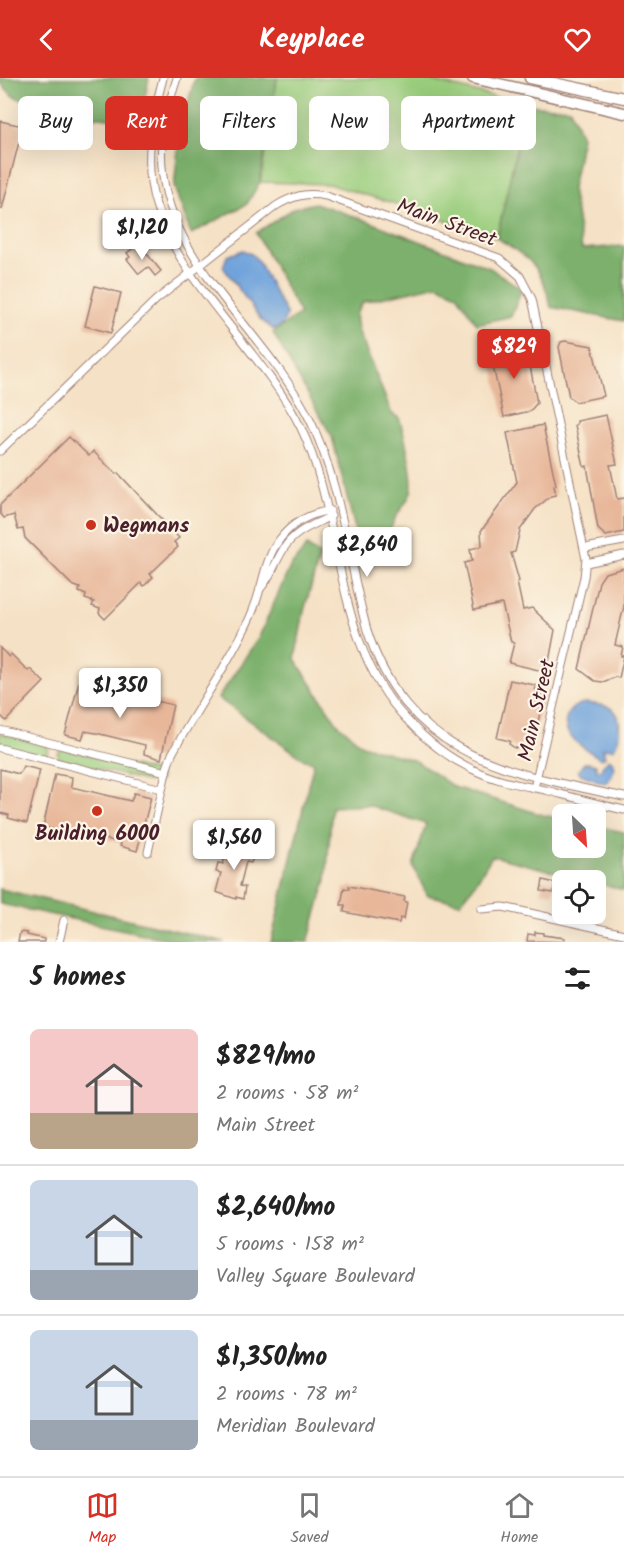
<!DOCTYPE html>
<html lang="en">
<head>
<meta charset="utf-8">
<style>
	body { margin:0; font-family:Kalam,sans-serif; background:#f2f2f2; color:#222; height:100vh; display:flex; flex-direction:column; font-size:22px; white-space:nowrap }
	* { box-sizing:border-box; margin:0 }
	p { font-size:20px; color:#767676 }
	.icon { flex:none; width:33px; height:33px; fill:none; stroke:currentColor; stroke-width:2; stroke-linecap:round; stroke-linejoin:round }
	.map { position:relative; height:864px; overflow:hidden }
	.sheet { display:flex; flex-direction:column; background:#fff; flex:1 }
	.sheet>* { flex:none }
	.hud { position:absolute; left:18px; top:18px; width:588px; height:54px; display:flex; gap:12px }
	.needle { width:39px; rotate:155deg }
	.buttons { position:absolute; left:552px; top:726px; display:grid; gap:12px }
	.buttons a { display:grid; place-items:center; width:54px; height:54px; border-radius:9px; background:#fff; box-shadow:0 6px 24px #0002; font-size:30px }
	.price { position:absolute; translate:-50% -51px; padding:0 14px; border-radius:6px; background:#fff; color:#222; font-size:20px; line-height:39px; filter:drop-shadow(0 2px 3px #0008) }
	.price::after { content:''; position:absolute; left:50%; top:36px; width:18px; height:14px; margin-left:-9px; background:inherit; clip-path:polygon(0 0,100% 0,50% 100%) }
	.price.on { background:#d93025; color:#fff }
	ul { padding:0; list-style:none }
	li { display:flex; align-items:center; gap:18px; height:150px; padding:0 30px }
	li+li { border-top:2px solid #e0e0e0 }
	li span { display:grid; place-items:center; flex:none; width:168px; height:120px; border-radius:9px; color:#555 }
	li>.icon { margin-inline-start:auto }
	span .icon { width:72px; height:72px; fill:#fffc; stroke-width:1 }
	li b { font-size:26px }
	h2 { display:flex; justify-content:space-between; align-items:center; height:72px; padding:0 30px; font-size:26px }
	.pill { padding:0 21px; border-radius:9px; background:#fff; box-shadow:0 6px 24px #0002; font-size:21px; line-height:54px }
	.pill.on { background:#d93025; color:#fff }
	header { display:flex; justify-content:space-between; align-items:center; height:78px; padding:0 30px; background:#d93025; color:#fff; font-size:27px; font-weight:700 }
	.tabs { display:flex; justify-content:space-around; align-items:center; height:84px; border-top:2px solid #e0e0e0; background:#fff; font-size:16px; color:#767676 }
	.tabs a { display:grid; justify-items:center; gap:3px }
	.tabs .on { color:#d93025 }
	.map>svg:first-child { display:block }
	.green { fill:#9acd7d; stroke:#727654; stroke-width:1.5 }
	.forest { fill:#7bb06c; stroke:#62684c; stroke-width:1.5 }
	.water { fill:#6fa3db; stroke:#5c6183; stroke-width:1.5 }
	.building { fill:#e8b79a }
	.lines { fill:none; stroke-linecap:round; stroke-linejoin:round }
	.minor-casing { stroke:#a08078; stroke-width:9 }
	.primary-casing { stroke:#a08078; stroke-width:13 }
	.minor { stroke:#fff; stroke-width:7 }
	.primary { stroke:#fff; stroke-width:10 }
	.poi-dot { fill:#c8321e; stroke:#fcf5e5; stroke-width:2 }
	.labels { text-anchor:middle; stroke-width:4.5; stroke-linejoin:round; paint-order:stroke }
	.street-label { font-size:21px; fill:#4a1f2b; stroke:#fcf5e5 }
	.poi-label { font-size:21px; font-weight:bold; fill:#4a1f2b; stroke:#fcf5e5; text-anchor:start }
</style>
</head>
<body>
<header><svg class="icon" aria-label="back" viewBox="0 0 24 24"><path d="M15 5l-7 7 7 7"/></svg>Keyplace<svg class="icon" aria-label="heart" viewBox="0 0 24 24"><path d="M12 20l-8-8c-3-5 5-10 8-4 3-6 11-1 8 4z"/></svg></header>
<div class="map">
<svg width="624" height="864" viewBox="0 0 624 864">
	<rect width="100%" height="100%" fill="#fcf5e5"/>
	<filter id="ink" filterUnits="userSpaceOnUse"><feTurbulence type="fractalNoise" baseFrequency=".0167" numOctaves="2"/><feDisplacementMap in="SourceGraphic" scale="12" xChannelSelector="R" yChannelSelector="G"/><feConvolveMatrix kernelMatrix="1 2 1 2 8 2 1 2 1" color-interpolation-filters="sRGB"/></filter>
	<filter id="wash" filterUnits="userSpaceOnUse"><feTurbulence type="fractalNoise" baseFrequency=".008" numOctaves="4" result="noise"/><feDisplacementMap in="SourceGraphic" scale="24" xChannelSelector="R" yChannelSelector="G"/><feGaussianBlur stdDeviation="1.35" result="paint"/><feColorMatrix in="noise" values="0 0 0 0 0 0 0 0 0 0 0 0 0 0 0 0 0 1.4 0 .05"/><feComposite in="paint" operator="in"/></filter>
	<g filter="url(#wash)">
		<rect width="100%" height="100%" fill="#f5e1c5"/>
		<g class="green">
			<polygon points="277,0 421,0 526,27 497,160 393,125 328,106 260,104"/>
			<polygon points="0,655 46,667 49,673 43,678 0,667"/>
			<polygon points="63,671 157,694 161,700 160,703 154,705 62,682 59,681 58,675"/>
		</g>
		<g class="forest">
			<polygon points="0,0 149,0 143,29 128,42 88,38 26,23 13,18 0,4"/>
			<polygon points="195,0 277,0 260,104 247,126 191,156 174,109 180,52"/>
			<path d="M526 27 570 30 582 59 572 110 582 171 624 168V243L551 229C541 187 532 182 497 160Z"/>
			<path d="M315 125 362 141 490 190 522 211 511 238 477 246 457 216 438 207 363 224 356 236 358 252 392 336 399 340C404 354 415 401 411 414 405 431 393 435 390 456L366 470 359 467 332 359 273 255 300 236 256 155 294 130Z"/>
			<polygon points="307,468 320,477 304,533 295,581 337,645 362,667 416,683 454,709 543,737 562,741 562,770 596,770 596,748 624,754 624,812 596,805 596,802 587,802 492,778 475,806 460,825 427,817 413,788 426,746 368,727 332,729 326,802 308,864 271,864 314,684 305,682 218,620 259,559 290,489"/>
			<polygon points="0,811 225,864 181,864 0,826"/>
		</g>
		<g class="water">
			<polygon points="243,172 253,177 258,183 287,237 282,247 274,252 261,242 223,189 227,178"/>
			<path d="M585 625C605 627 622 627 619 653 619 660 618 665 613 671L603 670 605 679 601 681C592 675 580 669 573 661 559 647 566 628 585 625Z"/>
			<path d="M609 681 612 683C616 690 612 702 604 705L580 696 578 693 584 685H589L596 687 597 692H601L602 688Z"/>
		</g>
		<g id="blocks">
			<g class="building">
				<polygon points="0,43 23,48 2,131 0,131"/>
				<polygon points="139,166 161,193 155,198 148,189 139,196 127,181 130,179 127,175"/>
				<polygon points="95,208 121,215 111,255 85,248"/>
				<polygon points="565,263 592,268 604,318 576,324 569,319 559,269 561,264"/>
				<polygon points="526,266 537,325 530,333 504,339 490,274"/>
				<polygon points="606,337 617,386 610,387 617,421 624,420 624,454 606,458 598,451 587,388 584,389 575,347 577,346 577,343"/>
				<polygon points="543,347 556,407 554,408 556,417 551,418 535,431 520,452 515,474 511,475 519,503 517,504 523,532 532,530 555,552 547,594 509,585 514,565 511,564 502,526 474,532 464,485 472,483 470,471 482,468 481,453 517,404 507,355"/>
				<polygon points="69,359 89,378 93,373 116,396 118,395 179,460 174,464 178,469 150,496 153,499 144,508 141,505 105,541 99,535 100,531 92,528 94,524 85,521 86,517 79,514 80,510 72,507 25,460 23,451 18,452 14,437 4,440 0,435 0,427"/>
				<polygon points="624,490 624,528 615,567 623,569 621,578 624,578 619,600 615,599 603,604 595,603 579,591 599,504 605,495"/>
				<polygon points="0,570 9,579 11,576 28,593 30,591 44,604 6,643 0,637"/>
				<polygon points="510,602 535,607 535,611 541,612 539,618 544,619 532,668 525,671 515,670 509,666 510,663 497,660"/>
				<polygon points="79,604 96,608 96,611 119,616 118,620 132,623 132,620 155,626 156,623 173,627 161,681 144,676 145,667 96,655 85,653 82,661 65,657"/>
				<polygon points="23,688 40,692 27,745 8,740 9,737 0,735 0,691 19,696"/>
				<polygon points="55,696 72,699 71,709 89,713 131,723 134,715 151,719 137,773 120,768 121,765 98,759 99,756 85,753 84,756 61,750 60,753 43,749"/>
				<polygon points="228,767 248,770 247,772 255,774 251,785 246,784 240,808 245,809 243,821 236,819 236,821 216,814 221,795 216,794 218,785 223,786"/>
				<polygon points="543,802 555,805 553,815 541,813"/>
				<polygon points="349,808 405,819 404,823 407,824 404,841 400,840 399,845 344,834 345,827 341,827 344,810 349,811"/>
				<polygon points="20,854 27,855 27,857 44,861 44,864 18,864"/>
				<polygon points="535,854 543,855 543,857 565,860 564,864 527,863 528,856 535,857"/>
			</g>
		</g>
	</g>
	<g filter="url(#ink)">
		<use href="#blocks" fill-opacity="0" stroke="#a08078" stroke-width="1.5"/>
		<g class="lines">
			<defs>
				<g id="minor">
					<path d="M163 0C152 41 143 86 156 127 182 210 262 271 301 350 346 444 331 564 408 643 427 663 447 679 472 691 495 703 521 707 545 712 572 719 598 726 624 732"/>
					<path d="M177 0C172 17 165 35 163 53 146 173 265 246 312 346 342 411 348 483 367 552 409 681 508 694 624 719"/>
					<path d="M0 373 156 222 276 128C292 118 307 114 326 118L499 180 520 198 532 221 586 481 584 499 534 710"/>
					<polyline points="585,470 624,463"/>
					<polyline points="586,485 624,477"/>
					<path d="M260 511C273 497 276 480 287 466 299 451 316 446 331 438"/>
					<polyline points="0,652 166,694"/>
					<polyline points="0,670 162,711"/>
					<path d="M148 774 167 690 172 676C194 635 222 596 243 554 250 541 256 526 260 511 265 494 268 476 280 461 291 446 311 434 330 433"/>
					<polyline points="481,831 503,829 624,856"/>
					<polyline points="59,864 64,842"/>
				</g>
				<g id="primary">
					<polyline points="473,0 624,35"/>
					<polyline points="530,0 624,20"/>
				</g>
			</defs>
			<use href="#minor" class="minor-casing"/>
			<use href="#primary" class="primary-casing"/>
			<use href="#minor" class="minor"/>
			<use href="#primary" class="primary"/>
		</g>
	</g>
	<g class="poi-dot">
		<circle cx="91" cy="447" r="6"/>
		<circle cx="97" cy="733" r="6"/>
	</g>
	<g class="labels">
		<g class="street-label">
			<text transform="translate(447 144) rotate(20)" y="7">Main Street</text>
			<text transform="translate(536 632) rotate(-77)" y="7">Main Street</text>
		</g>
		<g class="poi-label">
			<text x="103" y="454">Wegmans</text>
			<text x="97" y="762" text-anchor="middle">Building 6000</text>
		</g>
	</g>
</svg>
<div class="buttons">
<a><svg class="needle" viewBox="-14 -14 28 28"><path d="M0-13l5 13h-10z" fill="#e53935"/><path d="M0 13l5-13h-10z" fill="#767676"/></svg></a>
<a><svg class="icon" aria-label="locate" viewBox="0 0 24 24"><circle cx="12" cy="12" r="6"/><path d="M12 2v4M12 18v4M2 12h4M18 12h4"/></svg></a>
</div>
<b class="price" style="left:142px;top:183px">$1,120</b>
<b class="price on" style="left:514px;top:302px">$829</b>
<b class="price" style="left:367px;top:500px">$2,640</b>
<b class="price" style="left:120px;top:641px">$1,350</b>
<b class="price" style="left:234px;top:793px">$1,560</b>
<div class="hud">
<a class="pill">Buy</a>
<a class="pill on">Rent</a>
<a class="pill">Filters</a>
<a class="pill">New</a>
<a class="pill">Apartment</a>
</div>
</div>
<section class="sheet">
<h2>5 homes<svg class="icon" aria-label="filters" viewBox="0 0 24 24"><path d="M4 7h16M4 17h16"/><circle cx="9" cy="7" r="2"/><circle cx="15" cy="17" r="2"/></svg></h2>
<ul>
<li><span style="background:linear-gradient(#f6c9c9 70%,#b9a48a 0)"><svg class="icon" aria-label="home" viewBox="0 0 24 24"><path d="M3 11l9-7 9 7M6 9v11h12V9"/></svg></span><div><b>$829/mo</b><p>2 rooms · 58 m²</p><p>Main Street</p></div></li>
<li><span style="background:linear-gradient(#c9d6e8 75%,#9aa5b1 0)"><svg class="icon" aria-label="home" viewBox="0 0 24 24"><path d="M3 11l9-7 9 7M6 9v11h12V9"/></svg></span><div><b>$2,640/mo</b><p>5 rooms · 158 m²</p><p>Valley Square Boulevard</p></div></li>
<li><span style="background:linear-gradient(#c9d6e8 75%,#9aa5b1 0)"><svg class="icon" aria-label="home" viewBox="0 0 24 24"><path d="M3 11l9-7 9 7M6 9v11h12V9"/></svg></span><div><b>$1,350/mo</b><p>2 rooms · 78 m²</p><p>Meridian Boulevard</p></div></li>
</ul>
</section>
<nav class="tabs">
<a class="on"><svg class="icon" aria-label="map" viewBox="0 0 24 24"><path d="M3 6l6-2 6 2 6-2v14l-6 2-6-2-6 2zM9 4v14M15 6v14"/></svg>Map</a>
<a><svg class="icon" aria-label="saved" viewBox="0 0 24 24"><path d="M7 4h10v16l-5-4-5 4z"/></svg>Saved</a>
<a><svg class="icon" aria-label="home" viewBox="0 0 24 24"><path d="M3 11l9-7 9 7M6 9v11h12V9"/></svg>Home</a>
</nav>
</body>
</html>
